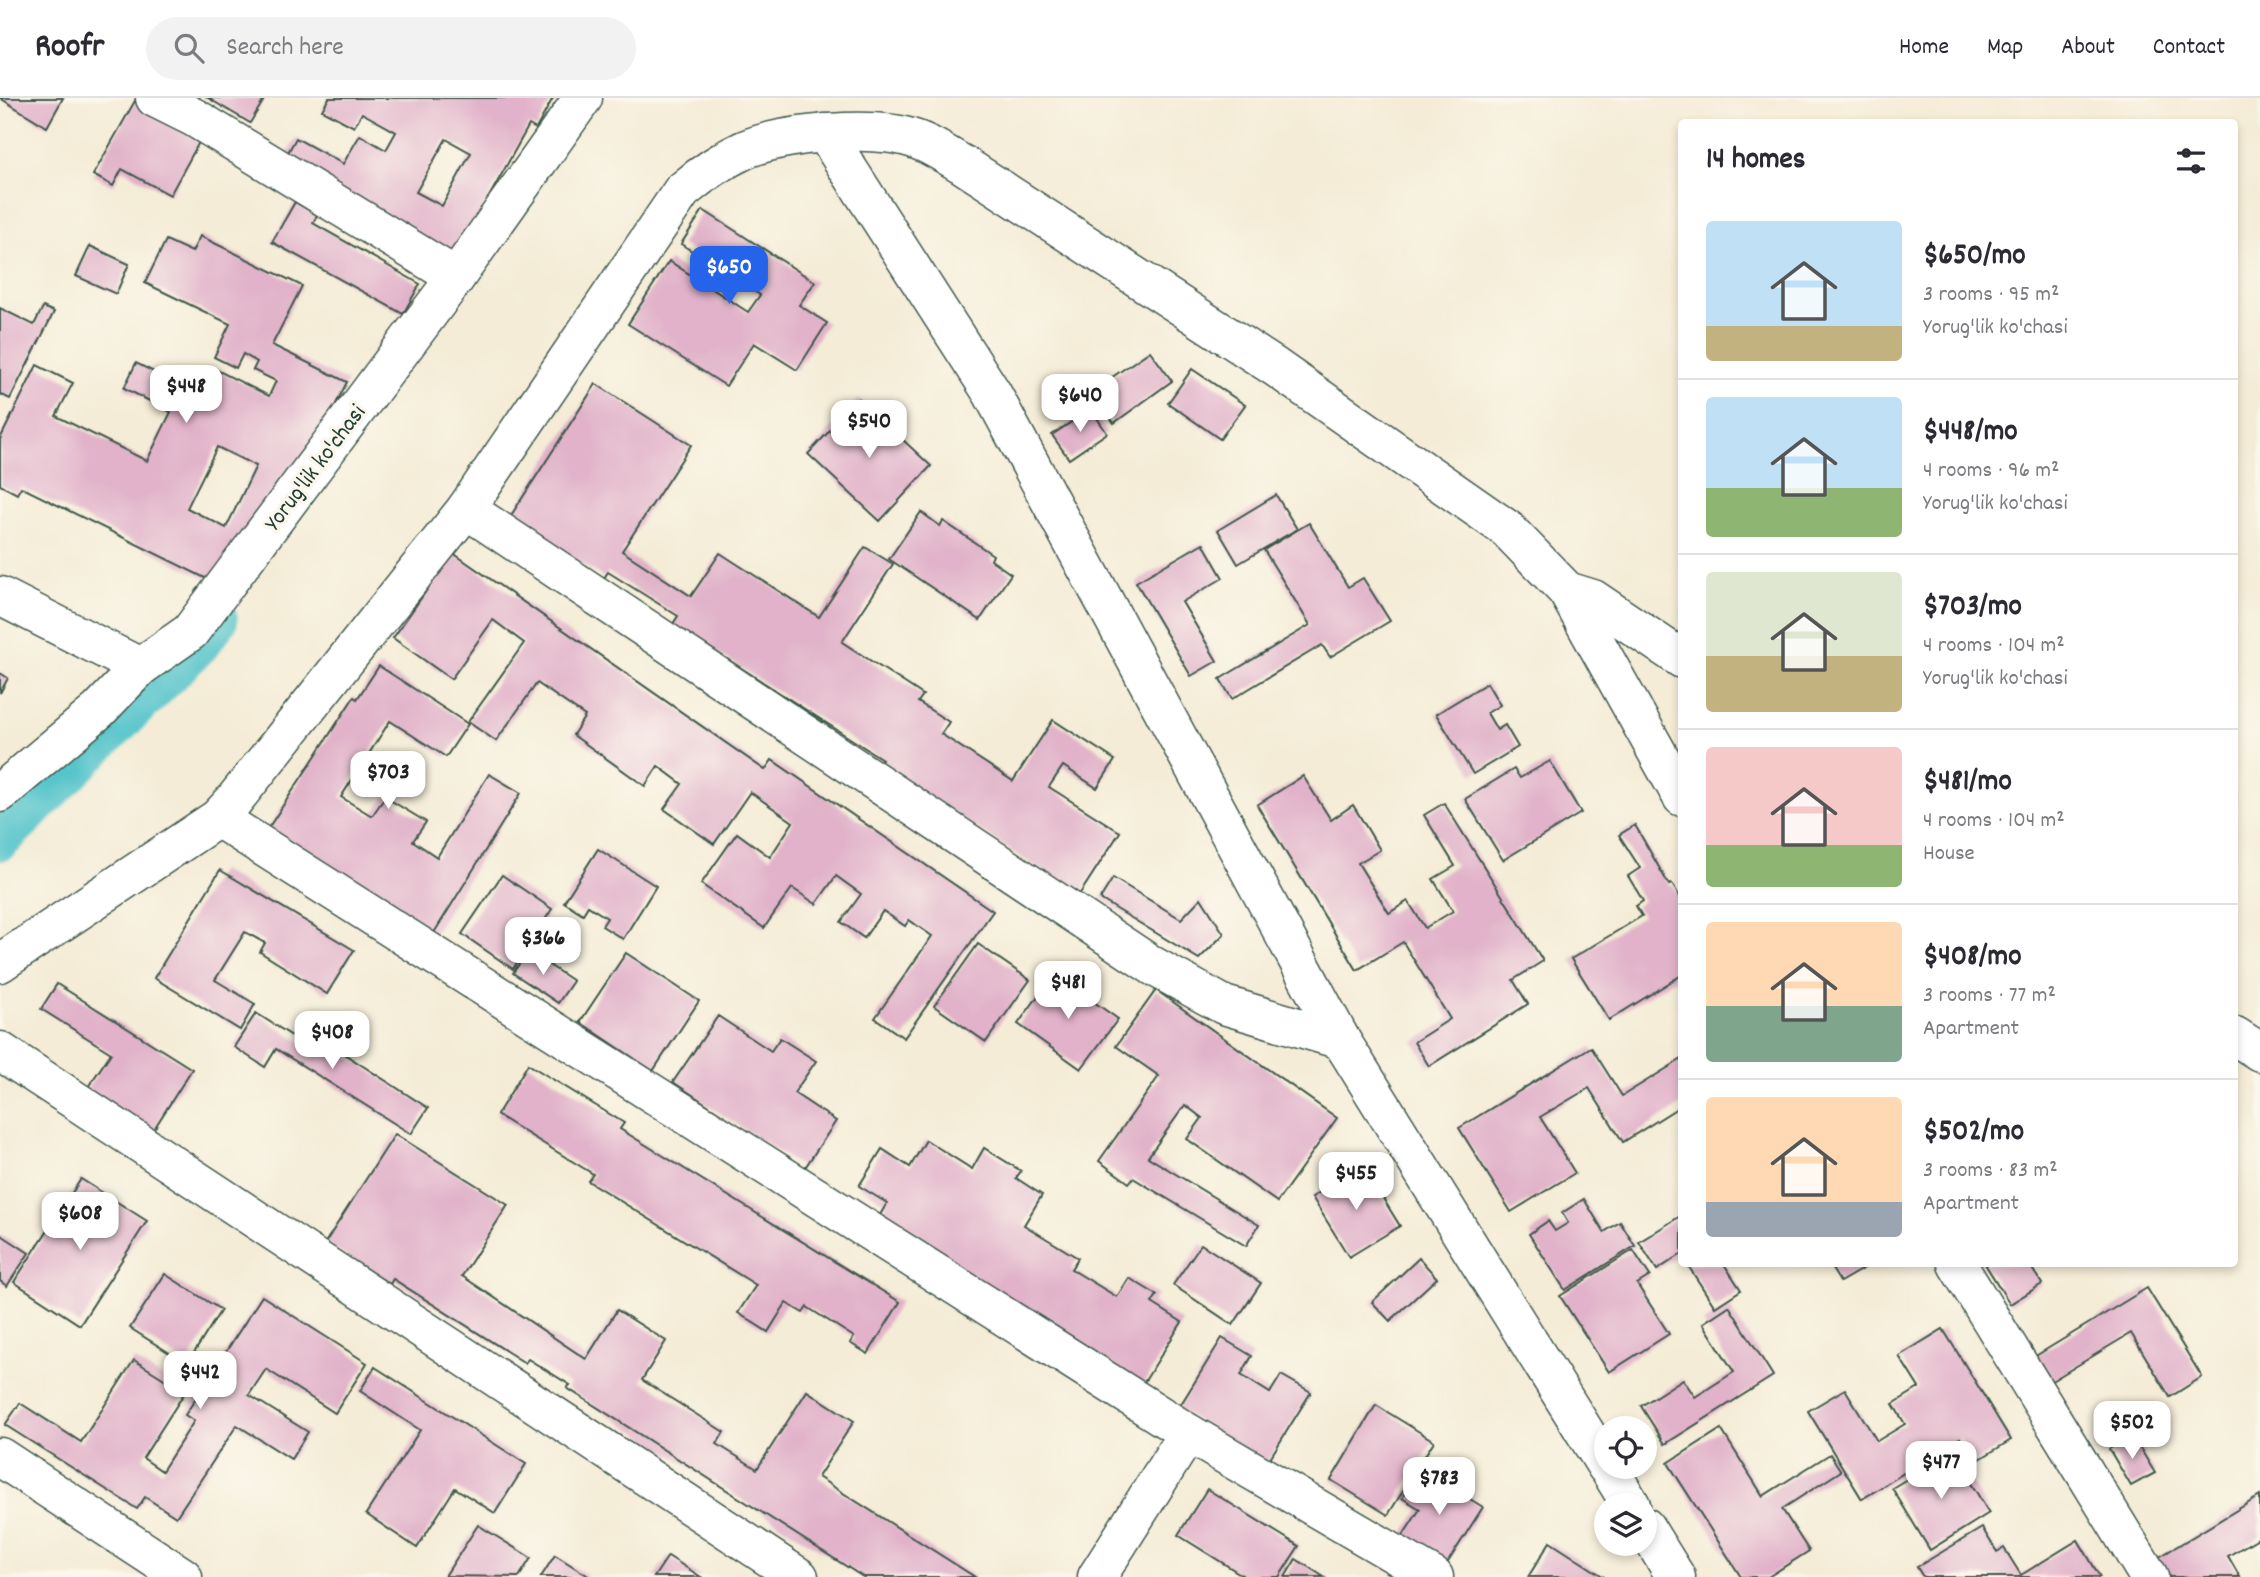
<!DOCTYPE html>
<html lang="en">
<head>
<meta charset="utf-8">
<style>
	body { margin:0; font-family:Dekko,sans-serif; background:#f2f2f3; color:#2b2b33; height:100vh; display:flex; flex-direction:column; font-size:26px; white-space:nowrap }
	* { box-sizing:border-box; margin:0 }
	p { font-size:23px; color:#7c7c81 }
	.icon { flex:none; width:38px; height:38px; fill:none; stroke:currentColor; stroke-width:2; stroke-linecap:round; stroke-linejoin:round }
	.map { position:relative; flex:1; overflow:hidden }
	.sheet { position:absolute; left:1678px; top:21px; width:560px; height:1148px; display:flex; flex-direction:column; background:#fff; border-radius:7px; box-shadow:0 4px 10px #0003 }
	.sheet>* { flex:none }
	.buttons { position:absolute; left:1594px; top:1318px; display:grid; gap:14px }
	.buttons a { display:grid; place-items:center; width:63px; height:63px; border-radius:50%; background:#fff; box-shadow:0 4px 10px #0003; font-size:35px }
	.price { position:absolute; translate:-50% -60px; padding:0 16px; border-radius:14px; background:#fff; color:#222; font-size:23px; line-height:46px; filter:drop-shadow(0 2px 4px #0008) }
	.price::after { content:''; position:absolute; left:50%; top:42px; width:21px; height:16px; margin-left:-10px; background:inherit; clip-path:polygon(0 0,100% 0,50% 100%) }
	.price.on { background:#2563eb; color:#fff }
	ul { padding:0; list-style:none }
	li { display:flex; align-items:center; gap:21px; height:175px; padding:0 28px }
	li+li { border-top:2px solid #e1e1e2 }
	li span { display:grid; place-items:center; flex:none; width:196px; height:140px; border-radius:7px; color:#555 }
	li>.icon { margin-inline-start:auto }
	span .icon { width:84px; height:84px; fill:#fffc; stroke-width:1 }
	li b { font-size:30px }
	h2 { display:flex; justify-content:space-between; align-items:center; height:84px; padding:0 28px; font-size:30px }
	header { display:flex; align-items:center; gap:42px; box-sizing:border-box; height:98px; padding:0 35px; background:#fff; border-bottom:2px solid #e1e1e2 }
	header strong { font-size:33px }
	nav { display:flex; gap:38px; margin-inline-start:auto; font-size:24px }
	.search { width:490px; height:63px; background:#f2f2f3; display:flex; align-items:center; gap:18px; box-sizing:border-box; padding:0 24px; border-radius:38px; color:#7c7c81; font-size:26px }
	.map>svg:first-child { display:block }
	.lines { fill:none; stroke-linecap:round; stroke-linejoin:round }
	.canal { stroke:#57c5cb; stroke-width:42 }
	.building { fill:#e1b2c9; fill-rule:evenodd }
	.minor-casing { stroke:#3f574c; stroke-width:41 }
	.minor { stroke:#fff; stroke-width:38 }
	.labels { text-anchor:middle; stroke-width:7; stroke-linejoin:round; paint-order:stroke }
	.street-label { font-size:24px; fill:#1f3d34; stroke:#fbf7ec }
</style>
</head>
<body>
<header>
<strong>Roofr</strong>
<div class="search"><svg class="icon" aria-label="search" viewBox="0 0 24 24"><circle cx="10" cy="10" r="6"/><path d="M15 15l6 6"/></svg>Search here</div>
<nav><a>Home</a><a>Map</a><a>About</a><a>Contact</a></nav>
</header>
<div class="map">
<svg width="2260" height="1479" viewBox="0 0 2260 1479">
	<rect width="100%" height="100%" fill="#fbf7ec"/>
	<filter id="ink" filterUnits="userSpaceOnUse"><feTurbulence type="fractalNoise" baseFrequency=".0143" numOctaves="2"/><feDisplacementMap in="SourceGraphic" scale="14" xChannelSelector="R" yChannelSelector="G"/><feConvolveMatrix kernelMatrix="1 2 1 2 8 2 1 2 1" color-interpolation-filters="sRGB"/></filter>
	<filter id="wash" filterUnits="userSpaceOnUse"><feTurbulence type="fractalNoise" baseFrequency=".00686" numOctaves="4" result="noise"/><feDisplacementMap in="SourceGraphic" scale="28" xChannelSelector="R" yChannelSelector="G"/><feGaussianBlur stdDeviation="1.57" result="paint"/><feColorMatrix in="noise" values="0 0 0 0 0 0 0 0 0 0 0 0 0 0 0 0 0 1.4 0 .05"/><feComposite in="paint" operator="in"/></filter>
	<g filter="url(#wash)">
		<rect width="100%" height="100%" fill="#f4ecd6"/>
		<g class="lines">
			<polyline class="canal" points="0,742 199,546 217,522"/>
		</g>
		<g id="blocks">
			<g class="building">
				<polygon points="0,0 63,0 47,29"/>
				<polygon points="208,0 265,0 250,25"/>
				<path d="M329 0H553L536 31 529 27 455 160 286 58 296 40 343 66 360 37 386 52 396 34 362 15 354 29 322 12ZM446 41 471 55 442 108 416 94Z"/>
				<polygon points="136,1 203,37 170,97 122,71 113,88 93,77"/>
				<polygon points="295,104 317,117 313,125 420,186 403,216 272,144"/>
				<polygon points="703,112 815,184 799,207 827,225 797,272 754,245 726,288 628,226 669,163 748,214 760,197 681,146"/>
				<path d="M200 138 302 188 272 247 347 284 310 357 209 482 21 389 17 396 0 387V341L37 267 73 285 56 318 147 363 171 314 124 290 136 265 196 295 209 268 269 298 276 283 253 272 257 264 243 256 236 270 214 259 230 226 145 185 166 142 192 154ZM217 349 256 368 226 430 187 410Z"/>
				<polygon points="90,148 129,166 116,196 76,178"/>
				<polygon points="43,209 54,214 10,301 0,296 0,210 34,227"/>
				<polygon points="1150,253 1172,283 1114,325 1092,293"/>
				<polygon points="1192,271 1245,307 1220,341 1168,305"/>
				<polygon points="596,286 691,347 622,453 691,498 720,455 819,519 865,449 893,466 842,544 923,597 918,604 949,624 941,636 1013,683 1053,622 1115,662 1097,690 1063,668 1049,689 1120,734 1079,797 878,666 882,661 673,526 678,518 608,474 604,480 510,419"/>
				<polygon points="859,301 931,368 880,423 808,356"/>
				<polygon points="1091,311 1107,335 1069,361 1052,337"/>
				<polygon points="1276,397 1297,431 1238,466 1218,432"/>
				<polygon points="921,414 940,428 943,423 993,457 991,462 1011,476 980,522 889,461"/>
				<polygon points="1309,425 1348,489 1363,480 1390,523 1330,559 1322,547 1232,601 1220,581 1310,527 1264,452"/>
				<polygon points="1203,445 1223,480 1182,504 1217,563 1191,578 1136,484"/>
				<polygon points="453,455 765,672 772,662 993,813 904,940 875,920 932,838 909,822 905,828 883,813 864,840 841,824 861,796 836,778 816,806 792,790 764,830 701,786 737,735 770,759 793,724 750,694 714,746 664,711 682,686 658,668 645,688 573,637 585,618 537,585 496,643 468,624 524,545 493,522 451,581 393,540"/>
				<polygon points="379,568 468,626 446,659 390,623 341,699 372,718 385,699 426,724 413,743 437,759 489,676 521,695 432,838 265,735 354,599 357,601"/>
				<polygon points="0,575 8,580 0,595"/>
				<polygon points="1487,585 1500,607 1487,615 1497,632 1505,627 1518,649 1473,676 1436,616"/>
				<polygon points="1550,663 1581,715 1503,762 1465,701 1514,671 1520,680"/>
				<polygon points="1303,678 1331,722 1353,707 1380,752 1358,765 1389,815 1408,803 1425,830 1453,813 1433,781 1455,768 1424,717 1444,705 1543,863 1513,882 1528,906 1429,968 1414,944 1450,921 1403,844 1357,872 1257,707"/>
				<polygon points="1635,727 1669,787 1672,786 1682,802 1682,881 1680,878 1609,922 1571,861 1642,818 1636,808 1643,803 1628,778 1640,770 1619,737"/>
				<polygon points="598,751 656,788 623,841 602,828 607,820 588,808 583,816 564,804"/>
				<polygon points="220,772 354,852 327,896 260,854 265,845 245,834 215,882 255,906 240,932 154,880"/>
				<polygon points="502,777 552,811 513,871 462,836"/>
				<polygon points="1113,780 1181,821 1201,800 1224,836 1199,861 1100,801"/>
				<polygon points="978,846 1030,882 986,944 934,908"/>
				<polygon points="528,853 573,883 558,905 513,875"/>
				<polygon points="626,855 699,903 653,973 580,924"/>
				<polygon points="1054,876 1118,921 1081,971 1018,926"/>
				<polygon points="57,886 192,971 152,1034 86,992 111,955 41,911"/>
				<polygon points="1156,892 1337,1020 1277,1104 1187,1041 1202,1020 1185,1007 1148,1059 1259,1127 1246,1148 1133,1080 1129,1085 1099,1063 1159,978 1116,948"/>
				<polygon points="256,915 303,945 310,934 428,1010 411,1036 276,951 265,969 234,949"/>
				<polygon points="718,918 771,953 780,940 816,963 794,995 836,1023 804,1071 673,984"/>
				<polygon points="1591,949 1622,998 1682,961 1682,1007 1623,1044 1589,990 1540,1019 1575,1075 1511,1114 1459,1030"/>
				<polygon points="528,966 624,1025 620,1031 900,1204 868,1256 850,1245 854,1239 807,1209 803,1215 786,1205 768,1234 738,1215 756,1187 588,1083 593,1076 497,1017"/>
				<polygon points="395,1036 508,1107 462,1178 586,1261 617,1212 666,1243 642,1282 724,1334 717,1346 757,1371 807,1293 854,1323 818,1379 975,1479 863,1479 567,1290 570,1287 528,1261 525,1265 393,1181 390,1186 325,1145"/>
				<polygon points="926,1042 972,1071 984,1050 1021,1073 1016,1080 1042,1097 1024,1127 1078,1160 1071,1171 1117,1199 1129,1180 1157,1197 1152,1205 1182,1224 1143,1286 877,1122 887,1105 859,1088 882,1051 910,1069"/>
				<polygon points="1363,1068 1400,1128 1349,1159 1312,1099"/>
				<polygon points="81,1081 147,1123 80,1227 14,1184"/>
				<polygon points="1584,1101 1604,1134 1620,1124 1635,1148 1565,1192 1529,1136 1548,1123 1555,1133 1568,1125 1562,1115"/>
				<polygon points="1682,1117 1682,1156 1657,1172 1639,1144"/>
				<polygon points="0,1136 29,1155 7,1188 0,1183"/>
				<polygon points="1201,1146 1261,1185 1233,1227 1173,1187"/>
				<polygon points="1633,1152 1650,1178 1637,1186 1669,1236 1609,1274 1560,1198"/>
				<polygon points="1419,1160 1437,1180 1390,1223 1372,1204"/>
				<polygon points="1687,1166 1724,1166 1741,1192 1715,1209"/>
				<polygon points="1829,1166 1871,1166 1840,1184"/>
				<polygon points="1985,1166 2029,1166 2042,1186 2010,1206"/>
				<polygon points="165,1176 221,1212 187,1266 130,1230"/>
				<polygon points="2147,1190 2202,1279 2170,1299 2131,1235 2050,1284 2034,1259"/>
				<polygon points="262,1198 367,1265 335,1315 266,1271 249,1297 308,1334 291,1361 237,1327 176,1419 145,1399 137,1411 5,1327 20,1305 81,1344 134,1262 185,1294 143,1360 162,1373 194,1323 185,1317"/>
				<polygon points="1729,1208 1773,1278 1665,1346 1641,1308 1683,1281 1695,1299 1734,1274 1703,1225"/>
				<polygon points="1943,1231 2011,1342 1975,1364 1960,1340 1862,1401 1808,1313 1845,1291 1877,1343 1905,1326 1893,1306 1919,1290 1899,1258"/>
				<polygon points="1222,1240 1252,1258 1241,1277 1270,1295 1281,1277 1311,1294 1267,1365 1178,1311"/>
				<polygon points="375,1269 526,1366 495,1415 455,1390 417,1450 366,1416 420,1332 360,1293"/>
				<polygon points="1376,1307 1434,1343 1388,1417 1331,1382"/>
				<polygon points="1721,1331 1763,1398 1830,1356 1841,1373 1782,1411 1809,1453 1768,1479 1741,1479 1668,1365"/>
				<polygon points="2132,1337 2155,1375 2131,1388 2109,1351"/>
				<polygon points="1952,1354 1989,1415 1930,1452 1892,1390"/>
				<polygon points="1421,1371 1483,1409 1446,1467 1402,1439 1420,1411 1402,1400"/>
				<polygon points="1207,1391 1299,1448 1279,1479 1240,1479 1242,1477 1178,1437"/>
				<polygon points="2260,1398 2260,1439 2228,1458 2240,1479 2166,1479 2156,1461"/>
				<polygon points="478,1427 531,1460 519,1479 445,1478"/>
				<polygon points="1982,1430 1997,1454 2004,1450 2021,1477 2078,1442 2100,1479 1923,1479 1917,1469"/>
				<polygon points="1550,1444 1604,1479 1528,1479"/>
				<polygon points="555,1457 590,1479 541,1479"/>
				<polygon points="668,1458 701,1479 654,1479"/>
				<polygon points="1296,1461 1324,1479 1285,1479"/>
			</g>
		</g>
	</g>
	<g filter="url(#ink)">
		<use href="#blocks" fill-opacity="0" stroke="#3f574c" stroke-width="2"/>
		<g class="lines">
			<defs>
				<g id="minor">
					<polyline points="155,0 195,20 456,179"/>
					<polyline points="825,35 992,295 1341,942 1606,1368"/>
					<polyline points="466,411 1153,868 1224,907 1341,942"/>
					<polyline points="1567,493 1682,699"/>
					<polyline points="0,498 140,569"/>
					<polyline points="0,695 99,612 140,569 190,534 456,179 583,0"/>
					<polyline points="218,720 1188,1335 1434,1479"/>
					<path d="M0 865 218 720 231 706 466 411 682 93C702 76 720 63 744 52 782 35 876 27 914 41 931 46 947 58 962 66L1275 269 1507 431 1567 493 1593 501 1682 561"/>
					<polyline points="2235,938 2260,954"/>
					<polyline points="0,953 799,1479"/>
					<polyline points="1957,1166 2149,1479"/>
					<polyline points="0,1359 183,1479"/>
					<polyline points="1607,1368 1631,1407"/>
					<polyline points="1645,1429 1676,1479"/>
					<polyline points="1097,1479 1188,1335"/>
				</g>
			</defs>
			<use href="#minor" class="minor-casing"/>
			<use href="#minor" class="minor"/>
		</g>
	</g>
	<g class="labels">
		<g class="street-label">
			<text transform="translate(314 369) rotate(-53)" y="8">Yorug'lik ko'chasi</text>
		</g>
	</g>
</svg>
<div class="buttons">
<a><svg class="icon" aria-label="locate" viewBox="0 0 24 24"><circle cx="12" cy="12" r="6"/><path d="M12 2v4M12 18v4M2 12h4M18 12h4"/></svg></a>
<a><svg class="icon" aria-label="layers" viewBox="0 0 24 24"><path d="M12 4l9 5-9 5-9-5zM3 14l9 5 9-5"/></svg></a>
</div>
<b class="price on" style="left:729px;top:208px">$650</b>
<b class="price" style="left:186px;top:327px">$448</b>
<b class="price" style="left:1080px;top:336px">$640</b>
<b class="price" style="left:869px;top:362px">$540</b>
<b class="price" style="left:388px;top:713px">$703</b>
<b class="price" style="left:543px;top:879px">$366</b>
<b class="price" style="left:1068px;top:923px">$481</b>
<b class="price" style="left:332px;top:973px">$408</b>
<b class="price" style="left:1356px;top:1114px">$455</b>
<b class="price" style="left:80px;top:1154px">$608</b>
<b class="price" style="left:200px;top:1313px">$442</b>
<b class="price" style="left:2132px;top:1363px">$502</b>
<b class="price" style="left:1941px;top:1403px">$477</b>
<b class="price" style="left:1439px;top:1419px">$783</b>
<section class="sheet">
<h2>14 homes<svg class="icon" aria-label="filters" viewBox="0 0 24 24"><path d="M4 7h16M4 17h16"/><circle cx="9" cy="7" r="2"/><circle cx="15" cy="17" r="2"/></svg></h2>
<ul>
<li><span style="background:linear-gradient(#bfe0f5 75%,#c2b280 0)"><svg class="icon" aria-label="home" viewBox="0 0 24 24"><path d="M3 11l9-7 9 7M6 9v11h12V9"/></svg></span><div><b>$650/mo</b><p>3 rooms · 95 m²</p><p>Yorug'lik ko'chasi</p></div></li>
<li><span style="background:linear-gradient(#bfe0f5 65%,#8fb573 0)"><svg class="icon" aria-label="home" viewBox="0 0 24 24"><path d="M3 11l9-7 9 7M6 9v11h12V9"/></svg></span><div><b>$448/mo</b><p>4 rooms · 96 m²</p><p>Yorug'lik ko'chasi</p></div></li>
<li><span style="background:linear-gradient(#dfe7d0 60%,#c2b280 0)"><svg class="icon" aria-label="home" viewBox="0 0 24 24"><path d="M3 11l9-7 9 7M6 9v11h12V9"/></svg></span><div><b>$703/mo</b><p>4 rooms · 104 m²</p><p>Yorug'lik ko'chasi</p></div></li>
<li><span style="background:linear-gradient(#f6c9c9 70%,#8fb573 0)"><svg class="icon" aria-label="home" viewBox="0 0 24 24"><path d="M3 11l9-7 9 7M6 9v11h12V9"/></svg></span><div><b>$481/mo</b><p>4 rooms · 104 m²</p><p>House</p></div></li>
<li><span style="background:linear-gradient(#ffd9b3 60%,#7fa58c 0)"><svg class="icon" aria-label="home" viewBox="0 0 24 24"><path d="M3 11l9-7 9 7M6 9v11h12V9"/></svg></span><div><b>$408/mo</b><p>3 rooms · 77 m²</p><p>Apartment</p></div></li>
<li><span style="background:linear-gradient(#ffd9b3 75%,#9aa5b1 0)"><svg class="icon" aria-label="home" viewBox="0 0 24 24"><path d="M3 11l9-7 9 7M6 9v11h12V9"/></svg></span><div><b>$502/mo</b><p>3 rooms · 83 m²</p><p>Apartment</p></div></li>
</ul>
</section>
</div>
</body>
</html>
